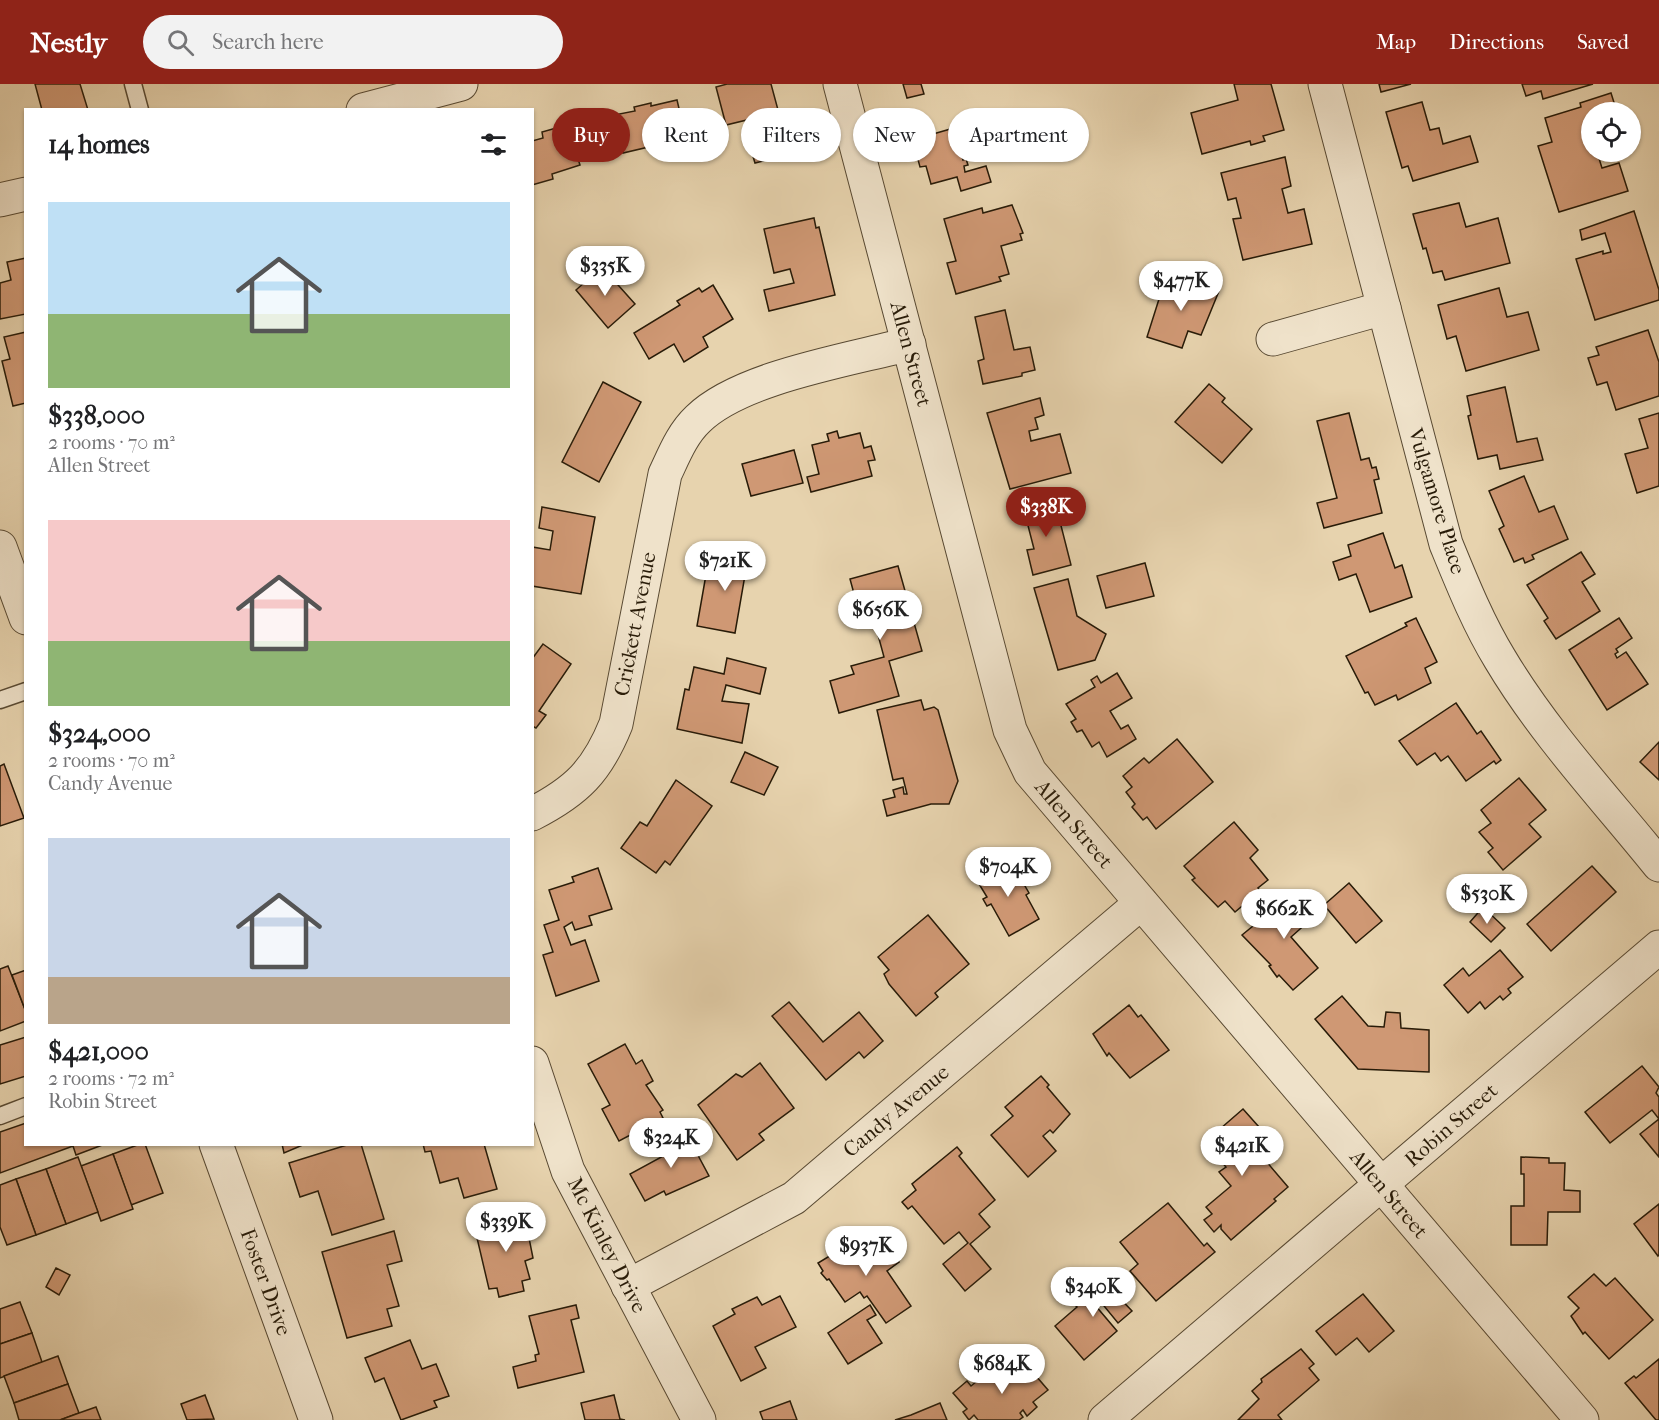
<!DOCTYPE html>
<html lang="en">
<head>
<meta charset="utf-8">
<style>
	body { margin:0; font-family:"IM FELL French Canon",serif; background:#f2f2f2; color:#202124; height:100vh; display:flex; flex-direction:column; font-size:22px; white-space:nowrap }
	* { box-sizing:border-box; margin:0 }
	p { font-size:20px; color:#757577 }
	.icon { flex:none; width:33px; height:33px; fill:none; stroke:currentColor; stroke-width:2; stroke-linecap:round; stroke-linejoin:round }
	.map { position:relative; flex:1; overflow:hidden }
	.details { position:absolute; left:24px; top:24px; width:510px; height:1038px; display:flex; flex-direction:column; background:#fff; border-radius:0px; box-shadow:0 2px 4px #0004 }
	.details>* { flex:none }
	.top-card { position:absolute; left:552px; top:24px; width:570px; height:54px; display:flex; gap:12px }
	.buttons { position:absolute; left:1581px; top:18px; display:grid; gap:12px }
	.buttons a { display:grid; place-items:center; width:60px; height:60px; border-radius:50%; background:#fff; box-shadow:0 2px 4px #0004; font-size:30px }
	.price { position:absolute; translate:-50% -51px; padding:0 14px; border-radius:21px; background:#fff; color:#222; font-size:20px; line-height:39px; filter:drop-shadow(0 2px 3px #0008) }
	.price::after { content:''; position:absolute; left:50%; top:36px; width:18px; height:14px; margin-left:-9px; background:inherit; clip-path:polygon(0 0,100% 0,50% 100%) }
	.price.active { background:#8f2418; color:#fff }
	ul { padding:0; list-style:none }
	li { display:grid; align-content:center; gap:12px; height:318px; padding:0 24px }
	li span { display:grid; place-items:center; height:186px; border-radius:0px; color:#555 }
	li>.icon { margin-inline-start:auto }
	span .icon { width:108px; height:108px; fill:#fffc; stroke-width:1 }
	li b { font-size:26px }
	h2 { display:flex; justify-content:space-between; align-items:center; height:72px; padding:0 24px; font-size:26px }
	.chip { padding:0 21px; border-radius:27px; background:#fff; box-shadow:0 2px 4px #0004; font-size:21px; line-height:54px }
	.chip.active { background:#8f2418; color:#fff }
	header { display:flex; align-items:center; gap:36px; box-sizing:border-box; height:84px; padding:0 30px; background:#8f2418; color:#fff }
	header strong { font-size:28px }
	nav { display:flex; gap:33px; margin-inline-start:auto; font-size:21px }
	.search { width:420px; height:54px; background:#f2f2f2; display:flex; align-items:center; gap:15px; box-sizing:border-box; padding:0 21px; border-radius:33px; color:#757577; font-size:22px }
	.map>svg:first-child { display:block }
	.building { fill:#cf9874; stroke:#281b08; stroke-width:1.5 }
	.lines { fill:none; stroke-linecap:round; stroke-linejoin:round }
	.service-casing { stroke:#584932; stroke-width:19 }
	.minor-casing { stroke:#584932; stroke-width:35 }
	.tertiary-casing { stroke:#584932; stroke-width:35 }
	.service { stroke:#efe2ca; stroke-width:16 }
	.minor { stroke:#efe2ca; stroke-width:33 }
	.tertiary { stroke:#efe2ca; stroke-width:33 }
	.labels { text-anchor:middle; stroke-width:4.5; stroke-linejoin:round; paint-order:stroke }
	.street-label { font-size:21px; fill:#281b08; stroke:#efe2ca }
</style>
</head>
<body>
<header>
<strong>Nestly</strong>
<div class="search"><svg class="icon" aria-label="search" viewBox="0 0 24 24"><circle cx="10" cy="10" r="6"/><path d="M15 15l6 6"/></svg>Search here</div>
<nav><a>Map</a><a>Directions</a><a>Saved</a></nav>
</header>
<div class="map">
<svg width="1659" height="1336" viewBox="0 0 1659 1336">
	<rect width="100%" height="100%" fill="#e7d3ae"/>
	<filter id="stains"><feTurbulence type="fractalNoise" baseFrequency=".00333" numOctaves="4"/><feColorMatrix values="0 0 0 0 .2 0 0 0 0 .09 0 0 0 0 .02 0 0 0 .5 -.17"/></filter>
	<radialGradient id="worn" r=".72"><stop offset=".6" stop-color="#630" stop-opacity="0"/><stop offset="1" stop-color="#630" stop-opacity=".3"/></radialGradient>
	<g class="building">
		<polygon points="35,0 80,0 88,26 42,26"/>
		<polygon points="727,0 771,0 781,37 773,40 777,53 781,52 786,71 755,79 749,59 757,57 751,35 726,41 716,3"/>
		<polygon points="903,0 921,0 924,10 907,14"/>
		<polygon points="1234,0 1271,0 1284,46 1263,52 1265,57 1251,61 1250,57 1202,70 1191,29 1238,16"/>
		<polygon points="1379,0 1411,0 1381,8"/>
		<polygon points="1522,0 1593,0 1543,15 1541,7 1526,12"/>
		<polygon points="1611,9 1617,28 1592,28 1592,68 1597,68 1602,84 1619,79 1628,107 1559,128 1538,62 1552,58 1545,34 1581,23 1580,19"/>
		<polygon points="677,16 690,71 674,75 670,58 623,69 614,31 635,27 634,23 651,19 651,22"/>
		<polygon points="1422,18 1430,46 1439,44 1443,60 1470,52 1478,78 1413,97 1408,82 1402,84 1386,28"/>
		<polygon points="567,41 580,81 552,90 553,95 532,101 532,57 543,54 542,48"/>
		<polygon points="954,44 963,76 966,75 968,81 964,82 965,88 986,82 991,98 961,107 957,93 931,100 926,82 920,83 917,72 924,70 919,54"/>
		<polygon points="1285,73 1291,102 1282,105 1288,129 1304,125 1312,160 1243,176 1233,135 1241,134 1236,114 1228,116 1221,89"/>
		<polygon points="1459,119 1466,143 1498,134 1510,179 1445,196 1442,187 1433,189 1426,164 1423,165 1413,130"/>
		<polygon points="1012,121 1023,149 1020,150 1022,156 1001,162 1009,190 999,193 1001,197 956,210 947,179 956,177 944,135 982,124 983,129"/>
		<polygon points="1634,127 1659,206 1659,216 1595,236 1576,175 1603,167 1603,170 1611,168 1605,149 1582,156 1580,146"/>
		<polygon points="814,134 816,144 819,143 835,211 769,227 764,206 794,199 790,185 774,189 764,145"/>
		<polygon points="26,174 26,230 0,235 0,199 11,196 7,178"/>
		<polygon points="602,183 635,220 608,244 576,206"/>
		<polygon points="1166,193 1219,207 1201,251 1188,247 1182,264 1147,253"/>
		<polygon points="713,201 733,235 703,253 708,263 684,278 674,260 649,275 634,249 680,221 677,217 699,204 702,208"/>
		<polygon points="1499,204 1507,233 1528,228 1539,266 1466,287 1456,252 1447,255 1438,221"/>
		<polygon points="1005,226 1014,266 1030,263 1035,286 1022,289 1022,292 983,300 978,277 984,275 975,233"/>
		<polygon points="1648,246 1659,278 1659,312 1616,326 1607,298 1597,301 1588,274 1599,271 1596,263"/>
		<polygon points="26,248 26,319 13,322 2,277 10,275 4,253"/>
		<polygon points="603,298 641,318 599,398 562,378"/>
		<polygon points="1209,300 1225,314 1222,318 1252,345 1222,379 1175,338"/>
		<polygon points="1505,303 1517,358 1537,354 1543,376 1500,385 1497,371 1478,375 1468,332 1471,331 1467,312"/>
		<polygon points="1040,314 1044,331 1035,334 1038,345 1029,347 1031,357 1060,350 1071,389 1010,405 987,329"/>
		<polygon points="1349,329 1361,376 1369,374 1372,384 1376,383 1379,395 1374,396 1382,429 1324,444 1317,419 1337,414 1317,337"/>
		<polygon points="1659,329 1659,402 1637,409 1625,370 1648,364 1639,335"/>
		<polygon points="837,347 839,354 860,349 864,364 871,362 875,376 868,377 872,392 811,408 807,393 819,390 812,361 829,357 827,350"/>
		<polygon points="794,366 803,399 751,412 742,380"/>
		<polygon points="1524,392 1539,428 1554,422 1568,455 1532,471 1534,475 1525,479 1523,474 1514,478 1499,445 1504,442 1489,407"/>
		<polygon points="1054,414 1071,481 1033,491 1027,466 1034,465 1023,422"/>
		<polygon points="542,423 595,433 581,510 532,502 532,463 550,466 553,447 539,444"/>
		<polygon points="1383,449 1395,484 1402,481 1412,513 1370,528 1356,490 1339,496 1333,478 1351,472 1348,461"/>
		<polygon points="727,466 757,471 753,492 745,491 735,549 697,542 707,485 723,488"/>
		<polygon points="1581,468 1595,490 1582,498 1600,527 1556,555 1544,537 1548,534 1527,501"/>
		<polygon points="1145,479 1154,512 1106,524 1097,492"/>
		<polygon points="898,482 922,567 889,577 899,612 839,629 830,597 854,590 851,582 884,573 868,514 856,517 850,495"/>
		<polygon points="1068,495 1077,532 1106,550 1095,576 1058,586 1034,504"/>
		<polygon points="1416,534 1437,578 1425,584 1431,599 1398,616 1396,611 1375,621 1368,608 1365,609 1346,572 1407,542 1405,539"/>
		<polygon points="1619,534 1632,554 1616,565 1618,568 1615,570 1617,574 1626,568 1648,600 1607,626 1569,566"/>
		<polygon points="543,560 571,580 539,627 546,631 536,644 532,642 532,575"/>
		<polygon points="727,574 766,584 760,610 726,601 722,617 749,620 742,659 677,645 685,605 689,606 694,583 724,590"/>
		<polygon points="1117,589 1132,614 1110,627 1121,645 1128,641 1136,655 1107,673 1099,658 1092,663 1082,646 1077,648 1071,638 1076,635 1066,620 1095,603 1091,596 1097,592 1101,599"/>
		<polygon points="921,616 924,626 934,623 938,626 958,697 949,720 931,720 887,732 883,716 895,713 893,706 903,703 904,710 907,710 903,694 893,696 877,626"/>
		<polygon points="1456,619 1477,650 1481,647 1501,676 1496,680 1494,677 1466,697 1448,672 1441,677 1435,669 1417,681 1399,657"/>
		<polygon points="1177,655 1213,698 1156,745 1147,733 1143,736 1132,723 1135,720 1126,708 1132,703 1123,692 1144,674 1149,679"/>
		<polygon points="1659,658 1659,696 1640,678"/>
		<polygon points="745,668 778,683 764,711 731,698"/>
		<polygon points="4,680 24,734 0,742 0,682"/>
		<polygon points="1519,694 1546,726 1529,740 1541,753 1503,786 1488,768 1493,764 1479,748 1491,739 1481,726"/>
		<polygon points="676,696 712,722 670,781 665,777 656,789 621,764 640,738 647,742"/>
		<polygon points="1234,738 1258,766 1250,774 1268,796 1258,804 1260,807 1235,828 1225,817 1218,823 1192,796 1195,794 1184,782"/>
		<polygon points="1010,776 1029,809 1026,811 1039,835 1009,852 991,820 987,822 983,815 987,813 976,795"/>
		<polygon points="1592,782 1616,808 1551,867 1527,840"/>
		<polygon points="598,784 612,825 589,832 592,841 575,846 572,838 564,843 571,861 585,856 599,897 556,912 543,871 553,868 544,841 559,836 549,806 574,798 572,793"/>
		<polygon points="1349,799 1382,837 1356,859 1324,821"/>
		<polygon points="1296,807 1317,830 1291,853 1318,884 1293,906 1279,891 1277,893 1269,882 1271,881 1242,851"/>
		<polygon points="1483,823 1505,844 1491,858 1470,838"/>
		<polygon points="928,831 969,880 935,909 938,913 916,932 889,900 884,890 889,886 878,873"/>
		<polygon points="1500,866 1523,893 1508,905 1511,909 1503,916 1500,912 1485,925 1480,918 1468,929 1444,901 1463,884 1469,892"/>
		<polygon points="8,882 26,928 26,937 0,947 0,885"/>
		<polygon points="26,886 26,928 12,891"/>
		<polygon points="1342,912 1368,942 1384,943 1386,928 1400,929 1401,944 1429,946 1429,988 1358,985 1315,935"/>
		<polygon points="789,918 823,958 859,928 883,957 864,974 859,968 826,996 772,932"/>
		<polygon points="1129,921 1138,933 1141,931 1169,966 1130,994 1109,969 1107,972 1093,950"/>
		<polygon points="26,953 26,992 0,1000 0,961"/>
		<polygon points="625,960 636,980 642,976 653,997 646,1001 663,1026 660,1028 663,1034 619,1057 602,1025 610,1021 588,980"/>
		<polygon points="760,979 794,1024 759,1050 764,1056 737,1076 698,1021 736,990 742,993"/>
		<polygon points="1642,982 1659,1003 1656,1009 1659,1013 1659,1035 1652,1026 1610,1059 1585,1028"/>
		<polygon points="1041,992 1049,1001 1047,1003 1070,1030 1053,1049 1050,1046 1043,1052 1056,1067 1028,1093 991,1051 1013,1032 1005,1023"/>
		<polygon points="1243,1025 1267,1052 1254,1063 1288,1103 1274,1115 1276,1117 1231,1156 1221,1145 1221,1141 1214,1148 1204,1136 1212,1130 1206,1123 1231,1102 1219,1088 1226,1083 1205,1058"/>
		<polygon points="1659,1035 1659,1073 1640,1050"/>
		<polygon points="26,1039 26,1060 105,1060 76,1071 73,1062 0,1089 0,1048"/>
		<polygon points="685,1047 709,1092 666,1111 664,1107 645,1117 630,1090 667,1070 661,1059"/>
		<polygon points="140,1060 145,1060 163,1109 131,1121 113,1070"/>
		<polygon points="282,1060 305,1060 284,1069"/>
		<polygon points="350,1060 361,1060 384,1135 332,1151 318,1107 300,1113 289,1079"/>
		<polygon points="423,1060 484,1060 497,1105 464,1114 458,1094 440,1099 431,1067 425,1068"/>
		<polygon points="957,1063 962,1069 959,1072 995,1116 979,1130 990,1143 970,1160 991,1185 965,1207 943,1180 968,1159 959,1148 944,1160 912,1122 908,1125 902,1118 916,1106 912,1100"/>
		<polygon points="113,1070 133,1125 101,1137 81,1082"/>
		<polygon points="78,1073 98,1128 66,1140 46,1085"/>
		<polygon points="1521,1073 1549,1074 1549,1079 1565,1079 1564,1106 1580,1107 1580,1128 1548,1128 1547,1161 1511,1161 1511,1122 1524,1122 1524,1090 1521,1090"/>
		<polygon points="46,1085 66,1140 36,1151 16,1095"/>
		<polygon points="16,1095 36,1151 7,1161 0,1143 0,1101"/>
		<polygon points="1168,1119 1204,1162 1207,1159 1215,1168 1156,1217 1130,1187 1138,1180 1120,1158"/>
		<polygon points="1659,1120 1659,1171 1658,1172 1634,1140"/>
		<polygon points="524,1129 525,1136 530,1135 534,1147 528,1149 533,1174 525,1177 530,1195 522,1197 524,1207 499,1213 497,1204 489,1205 474,1141"/>
		<polygon points="394,1147 402,1177 387,1181 399,1222 387,1225 392,1242 347,1254 322,1168"/>
		<polygon points="861,1153 875,1168 886,1160 899,1178 887,1187 911,1222 886,1239 867,1212 864,1214 860,1208 845,1218 829,1195 827,1196 821,1189 823,1187 818,1179"/>
		<polygon points="56,1184 70,1191 59,1211 46,1203"/>
		<polygon points="1094,1187 1132,1227 1118,1239 1100,1217 1095,1221 1117,1247 1084,1276 1055,1242 1077,1223 1075,1221 1088,1214 1087,1212 1092,1208 1083,1196"/>
		<polygon points="1594,1190 1606,1202 1615,1194 1653,1236 1609,1275 1585,1248 1583,1250 1571,1232 1579,1224 1568,1213"/>
		<polygon points="1363,1210 1394,1247 1369,1268 1357,1254 1336,1271 1316,1247"/>
		<polygon points="780,1212 796,1243 755,1263 766,1284 741,1297 713,1242 735,1230 732,1225 757,1213 762,1221"/>
		<polygon points="20,1218 32,1249 0,1260 0,1225"/>
		<polygon points="576,1221 579,1234 571,1236 584,1288 518,1304 513,1283 536,1277 535,1271 539,1270 529,1232"/>
		<polygon points="870,1221 876,1231 867,1236 882,1259 848,1280 828,1249"/>
		<polygon points="32,1249 42,1278 0,1294 0,1260"/>
		<polygon points="410,1256 422,1285 436,1280 449,1312 434,1317 437,1323 401,1336 384,1294 375,1298 365,1274"/>
		<polygon points="1301,1265 1314,1280 1309,1284 1319,1296 1278,1331 1282,1336 1238,1336 1259,1315 1252,1307 1262,1298 1261,1295"/>
		<polygon points="58,1272 68,1300 14,1319 4,1292"/>
		<polygon points="1659,1275 1659,1336 1656,1336 1625,1299 1634,1292 1636,1294"/>
		<polygon points="1024,1278 1048,1306 1033,1318 1037,1323 1027,1332 1023,1326 1020,1329 1023,1333 1019,1336 978,1336 974,1331 969,1336 963,1328 967,1325 953,1309 967,1297 971,1302 988,1288 1000,1301 1008,1294 1002,1286 1010,1279 1016,1285"/>
		<polygon points="68,1300 79,1329 60,1336 19,1336 14,1319"/>
		<polygon points="205,1311 214,1335 187,1336 181,1320"/>
		<polygon points="614,1311 620,1335 625,1336 585,1336 581,1319"/>
		<polygon points="790,1317 797,1336 763,1336 760,1328"/>
		<polygon points="940,1319 947,1336 895,1336 911,1331"/>
		<polygon points="96,1323 101,1336 60,1336 79,1329"/>
	</g>
	<g class="lines">
		<defs>
			<g id="service">
				<polyline points="133,0 140,26"/>
				<polyline points="0,616 26,607"/>
				<polyline points="0,1032 26,1022"/>
			</g>
			<g id="minor">
				<polyline points="840,0 1010,646 1030,688 1582,1336"/>
				<path d="M1325 0 1446 460C1462 499 1478 539 1500 575 1544 649 1605 714 1659 781"/>
				<polyline points="1273,255 1384,224"/>
				<path d="M532 730C577 707 597 687 616 640L665 390C674 371 682 350 698 335 741 293 849 276 909 260"/>
				<polyline points="532,979 568,1087 699,1336"/>
				<polyline points="628,1202 794,1114 1141,819"/>
				<polyline points="1105,1336 1659,863"/>
			</g>
			<g id="tertiary">
				<polyline points="363,26 461,0"/>
				<polyline points="0,116 26,110"/>
				<polyline points="0,463 26,534"/>
				<polyline points="216,1060 316,1336"/>
			</g>
		</defs>
		<use href="#service" class="service-casing"/>
		<use href="#minor" class="minor-casing"/>
		<use href="#tertiary" class="tertiary-casing"/>
		<use href="#service" class="service"/>
		<use href="#minor" class="minor"/>
		<use href="#tertiary" class="tertiary"/>
	</g>
	<g class="labels">
		<g class="street-label">
			<text transform="translate(911 270) rotate(75)" y="7">Allen Street</text>
			<text transform="translate(1437 417) rotate(73)" y="7">Vulgamore Place</text>
			<text transform="translate(635 540) rotate(-79)" y="7">Crickett Avenue</text>
			<text transform="translate(1074 740) rotate(50)" y="7">Allen Street</text>
			<text transform="translate(896 1027) rotate(-40)" y="7">Candy Avenue</text>
			<text transform="translate(1451 1041) rotate(-41)" y="7">Robin Street</text>
			<text transform="translate(1389 1110) rotate(50)" y="7">Allen Street</text>
			<text transform="translate(607 1161) rotate(63)" y="7">Mc Kinley Drive</text>
			<text transform="translate(266 1198) rotate(70)" y="7">Foster Drive</text>
		</g>
	</g>
	<rect width="100%" height="100%" filter="url(#stains)"/>
	<rect width="100%" height="100%" fill="url(#worn)"/>
</svg>
<div class="buttons">
<a><svg class="icon" aria-label="locate" viewBox="0 0 24 24"><circle cx="12" cy="12" r="6"/><path d="M12 2v4M12 18v4M2 12h4M18 12h4"/></svg></a>
</div>
<b class="price" style="left:605px;top:213px">$335K</b>
<b class="price" style="left:1181px;top:228px">$477K</b>
<b class="price active" style="left:1046px;top:454px">$338K</b>
<b class="price" style="left:725px;top:508px">$721K</b>
<b class="price" style="left:880px;top:557px">$656K</b>
<b class="price" style="left:1008px;top:814px">$704K</b>
<b class="price" style="left:1487px;top:841px">$530K</b>
<b class="price" style="left:1284px;top:856px">$662K</b>
<b class="price" style="left:671px;top:1085px">$324K</b>
<b class="price" style="left:1242px;top:1093px">$421K</b>
<b class="price" style="left:506px;top:1169px">$339K</b>
<b class="price" style="left:866px;top:1193px">$937K</b>
<b class="price" style="left:1093px;top:1234px">$340K</b>
<b class="price" style="left:1002px;top:1311px">$684K</b>
<div class="top-card">
<a class="chip active">Buy</a>
<a class="chip">Rent</a>
<a class="chip">Filters</a>
<a class="chip">New</a>
<a class="chip">Apartment</a>
</div>
<section class="details">
<h2>14 homes<svg class="icon" aria-label="filters" viewBox="0 0 24 24"><path d="M4 7h16M4 17h16"/><circle cx="9" cy="7" r="2"/><circle cx="15" cy="17" r="2"/></svg></h2>
<ul>
<li><span style="background:linear-gradient(#bfe0f5 60%,#8fb573 0)"><svg class="icon" aria-label="home" viewBox="0 0 24 24"><path d="M3 11l9-7 9 7M6 9v11h12V9"/></svg></span><div><b>$338,000</b><p>2 rooms · 70 m²</p><p>Allen Street</p></div></li>
<li><span style="background:linear-gradient(#f6c9c9 65%,#8fb573 0)"><svg class="icon" aria-label="home" viewBox="0 0 24 24"><path d="M3 11l9-7 9 7M6 9v11h12V9"/></svg></span><div><b>$324,000</b><p>2 rooms · 70 m²</p><p>Candy Avenue</p></div></li>
<li><span style="background:linear-gradient(#c9d6e8 75%,#b9a48a 0)"><svg class="icon" aria-label="home" viewBox="0 0 24 24"><path d="M3 11l9-7 9 7M6 9v11h12V9"/></svg></span><div><b>$421,000</b><p>2 rooms · 72 m²</p><p>Robin Street</p></div></li>
</ul>
</section>
</div>
</body>
</html>
